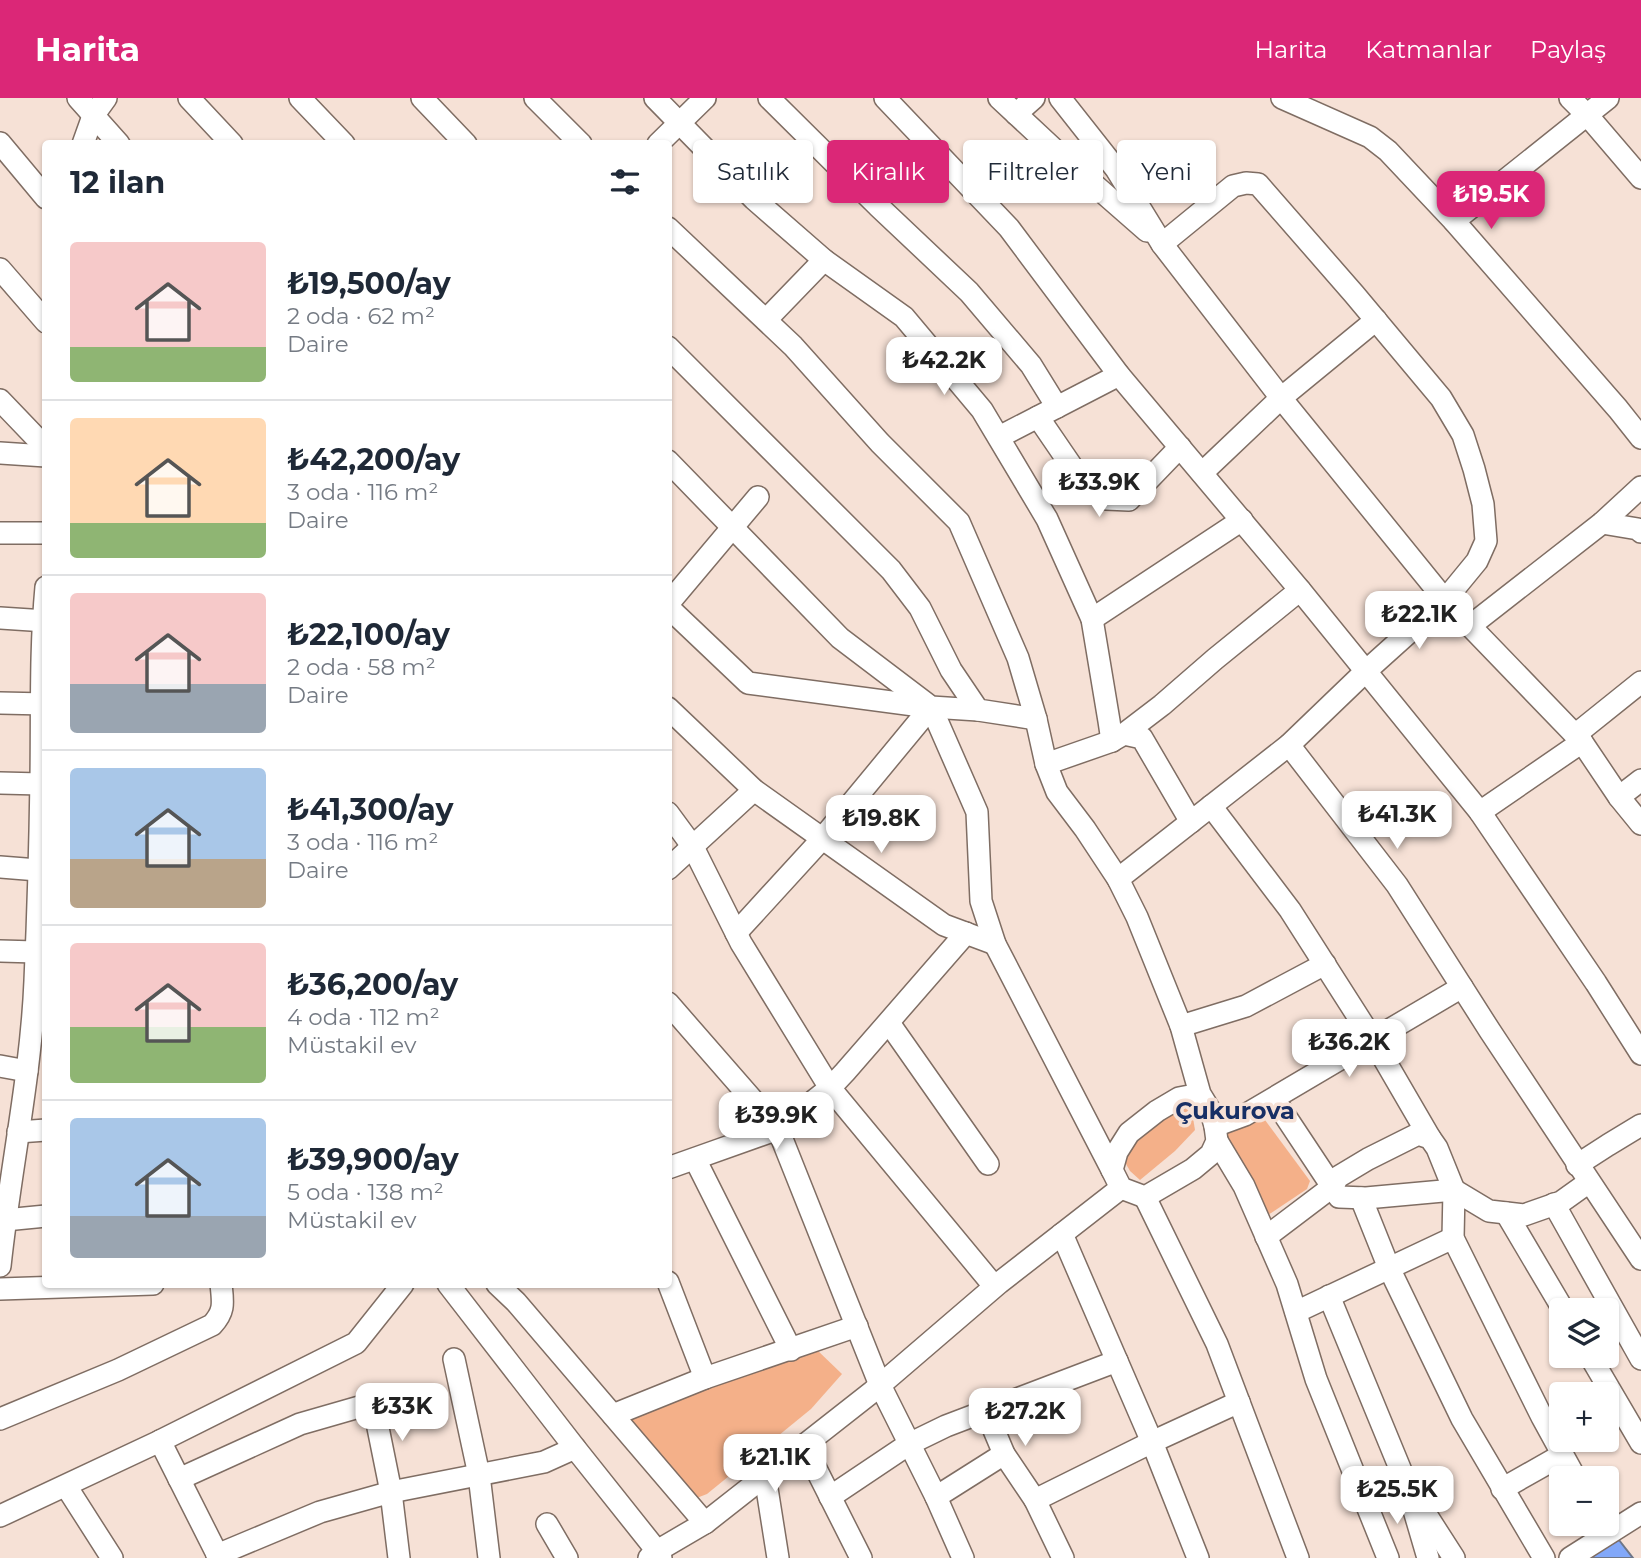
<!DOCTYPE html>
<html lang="tr">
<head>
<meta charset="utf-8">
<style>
	body { margin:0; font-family:Montserrat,sans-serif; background:#f2f2f3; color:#1f2937; height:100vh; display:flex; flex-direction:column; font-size:26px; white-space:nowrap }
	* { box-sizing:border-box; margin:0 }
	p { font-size:23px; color:#747a83 }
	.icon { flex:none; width:38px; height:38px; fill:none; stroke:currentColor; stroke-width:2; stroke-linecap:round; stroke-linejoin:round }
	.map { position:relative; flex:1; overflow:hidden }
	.drawer { position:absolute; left:42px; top:42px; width:630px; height:1148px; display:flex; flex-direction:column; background:#fff; border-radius:7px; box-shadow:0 2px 5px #0004 }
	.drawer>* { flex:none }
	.guide { position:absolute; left:693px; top:42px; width:665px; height:63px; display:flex; gap:14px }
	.fabs { position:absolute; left:1549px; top:1200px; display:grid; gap:14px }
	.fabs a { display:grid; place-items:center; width:70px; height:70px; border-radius:7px; background:#fff; box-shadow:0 2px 5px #0004; font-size:35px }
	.price { position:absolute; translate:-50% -60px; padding:0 16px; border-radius:14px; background:#fff; color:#222; font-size:23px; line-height:46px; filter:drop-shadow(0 2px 4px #0008) }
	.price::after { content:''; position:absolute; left:50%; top:42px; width:21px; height:16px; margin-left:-10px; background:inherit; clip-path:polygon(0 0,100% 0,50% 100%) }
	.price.active { background:#db2777; color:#fff }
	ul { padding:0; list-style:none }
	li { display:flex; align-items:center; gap:21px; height:175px; padding:0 28px }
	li+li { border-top:2px solid #e0e1e3 }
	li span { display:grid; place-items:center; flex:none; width:196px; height:140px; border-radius:7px; color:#555 }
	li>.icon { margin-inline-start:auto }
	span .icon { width:84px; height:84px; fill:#fffc; stroke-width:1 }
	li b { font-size:30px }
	h2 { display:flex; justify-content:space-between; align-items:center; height:84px; padding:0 28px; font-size:30px }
	.chip { padding:0 24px; border-radius:7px; background:#fff; box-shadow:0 2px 5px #0004; font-size:24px; line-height:63px }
	.chip.active { background:#db2777; color:#fff }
	header { display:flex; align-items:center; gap:42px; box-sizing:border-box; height:98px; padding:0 35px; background:#db2777; color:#fff }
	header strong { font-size:33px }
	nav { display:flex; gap:38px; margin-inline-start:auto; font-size:24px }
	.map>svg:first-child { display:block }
	.green { fill:#f4b089 }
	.building { fill:#82a8f9; stroke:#6f7788; stroke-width:2 }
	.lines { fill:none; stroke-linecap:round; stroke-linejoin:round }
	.minor-casing { stroke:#7f6d63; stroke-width:24 }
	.minor { stroke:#fff; stroke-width:21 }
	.labels { text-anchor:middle; stroke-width:7; stroke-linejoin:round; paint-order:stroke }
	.district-label { font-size:24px; font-weight:bold; fill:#172f65; stroke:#f6e1d6 }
</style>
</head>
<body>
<header>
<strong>Harita</strong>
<nav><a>Harita</a><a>Katmanlar</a><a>Paylaş</a></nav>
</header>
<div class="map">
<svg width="1641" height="1460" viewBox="0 0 1641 1460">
	<rect width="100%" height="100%" fill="#f6e1d6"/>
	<g class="green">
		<polygon points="1191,1008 1195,1032 1175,1053 1140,1082 1130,1073 1122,1059 1157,1018"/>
		<polygon points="1255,1020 1265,1022 1310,1083 1307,1091 1259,1123 1221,1037"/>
		<polygon points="816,1251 842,1276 811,1311 707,1396 694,1401 628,1318"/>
	</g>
	<polygon class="building" points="1619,1442 1633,1460 1594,1460 1592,1457"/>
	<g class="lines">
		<defs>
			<g id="minor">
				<polyline points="78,0 119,46"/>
				<polyline points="189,0 232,46"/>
				<polyline points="300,0 344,46"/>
				<polyline points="422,0 466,46"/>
				<polyline points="535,0 581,46"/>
				<polyline points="655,0 754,101 824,162 904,219 982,312 1047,421 1092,521 1109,623 1112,643"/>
				<polyline points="769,0 878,108 969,194 1031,267 1057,309"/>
				<polyline points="885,0 1009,130 1119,277 1300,492 1480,714 1596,885 1641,956"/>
				<polyline points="999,0 1059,56 1147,133"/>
				<polyline points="1060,0 1116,71 1162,146 1281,300 1445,502 1582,644 1619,699 1641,726"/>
				<polyline points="1282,0 1370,39 1388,53 1454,123 1618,311 1641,340"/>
				<polyline points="1570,0 1588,18 1641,80"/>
				<polyline points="1016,16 1034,0"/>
				<polyline points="0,45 46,100"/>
				<polyline points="83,46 93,18 106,0"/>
				<polyline points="658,46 705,0"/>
				<polyline points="1454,123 1608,0"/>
				<polyline points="668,130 793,248 880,345 959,424 1018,560 1036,621 1046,666 1057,694 1085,731 1118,781 1137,819 1181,928 1200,996 1211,1014 1215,1028 1217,1043 1211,1056 1193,1071 1145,1099 1121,1090 1112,1072 1117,1054 1129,1035 1157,1013 1179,1000 1200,996"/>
				<polyline points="0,171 46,224"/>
				<polyline points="766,222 824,162"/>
				<polyline points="668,249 891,472 920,510 951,572 978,612 1036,621"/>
				<polyline points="0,302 46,350"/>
				<polyline points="1038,319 1079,379 1106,401 1129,402 1180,349"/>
				<polyline points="999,339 1119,277"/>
				<polyline points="0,355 46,358"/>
				<polyline points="668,363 840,540 931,609 978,612"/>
				<polyline points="1202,375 1281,300 1376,222"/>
				<polyline points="1602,425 1638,431 1641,434"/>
				<polyline points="0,435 46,435"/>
				<polyline points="668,506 758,399"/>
				<polyline points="668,509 748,585 929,609"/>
				<polyline points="0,520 46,523"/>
				<polyline points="1092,521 1242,422"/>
				<polyline points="1470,528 1602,425 1641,389"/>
				<polyline points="0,605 46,606"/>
				<polyline points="668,610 754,692 944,827 995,846"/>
				<polyline points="1124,636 1142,640 1191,724"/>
				<polyline points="1575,637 1641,584"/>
				<polyline points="1289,647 1397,787 1490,933 1641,1161"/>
				<polyline points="1046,666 1112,643 1124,636 1162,607 1215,561 1300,492"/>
				<polyline points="0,685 41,686"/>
				<polyline points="1619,699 1641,682"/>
				<polyline points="1211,708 1290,812 1373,942 1430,1040"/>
				<polyline points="1480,714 1582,644"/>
				<polyline points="668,715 693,749 741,845 830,990 994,1188"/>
				<polyline points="0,769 38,772"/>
				<polyline points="668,771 754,692"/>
				<polyline points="1118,781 1289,647 1366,573 1445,502 1477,463 1486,443 1483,406 1474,371 1463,337 1441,300 1354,196 1258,86 1246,85 1233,88 1162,146"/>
				<polyline points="736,835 822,741 931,609 977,714 981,803 995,846 1112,1072"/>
				<polyline points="0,853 36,854"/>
				<polyline points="668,905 778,1031 880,1287 936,1399 963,1460"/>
				<polyline points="889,925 988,1066"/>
				<polyline points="1181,928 1246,908 1325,866"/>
				<polyline points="0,968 27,973"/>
				<polyline points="1274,1001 1339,1099 1366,1100 1454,1092 1489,1113 1524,1117 1561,1104 1589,1084"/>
				<polyline points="1215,1028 1245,1017 1462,889"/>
				<polyline points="18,1034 46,1032"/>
				<polyline points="1217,1043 1244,1088 1287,1186 1316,1281 1388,1460"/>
				<polyline points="695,1061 791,1252"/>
				<polyline points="1577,1067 1608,1047 1641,1027"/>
				<polyline points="668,1070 778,1031 830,990 845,974 966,835"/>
				<polyline points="1145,1099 1217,1246 1298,1460"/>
				<polyline points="1361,1100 1389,1170 1462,1321 1544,1460"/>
				<polyline points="1554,1106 1641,1261"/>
				<polyline points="1506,1115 1564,1213"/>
				<polyline points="5,1122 46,1118"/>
				<polyline points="1062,1136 1152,1344 1198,1460"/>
				<polyline points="1266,1139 1332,1089 1338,1079 1368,1061 1418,1036 1430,1040 1437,1050 1454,1092 1453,1140 1542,1319 1576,1381"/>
				<path d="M0 1168C10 1073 31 978 35 883 38 816 40 748 41 681 42 617 40 553 46 489"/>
				<polyline points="668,1184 705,1280"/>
				<polyline points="448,1186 575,1350 657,1453 661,1460"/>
				<polyline points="497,1186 516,1204 705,1425"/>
				<polyline points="0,1191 153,1186"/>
				<polyline points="1329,1198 1406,1385 1428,1460"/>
				<polyline points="1296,1214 1453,1140"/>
				<polyline points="1590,1258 1641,1345"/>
				<polyline points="454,1261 479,1377 489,1460"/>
				<polyline points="986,1313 1004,1356 1035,1402"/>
				<polyline points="613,1317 705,1280 857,1228"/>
				<path d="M0 1321 118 1272 212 1227C225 1213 223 1205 221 1186"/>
				<polyline points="160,1343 219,1460"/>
				<polyline points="804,1347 861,1460"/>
				<polyline points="765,1378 778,1460"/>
				<polyline points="179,1381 300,1326 373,1305 391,1394 399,1460"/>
				<polyline points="66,1388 112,1460"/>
				<polyline points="1502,1391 1562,1357"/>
				<polyline points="830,1399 909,1346 946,1328 1117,1263"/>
				<polyline points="936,1399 1004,1356"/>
				<polyline points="1420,1407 1454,1460"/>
				<polyline points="0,1418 160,1343 356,1245 403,1186"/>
				<polyline points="547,1426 567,1460"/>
				<polyline points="217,1457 320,1414 391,1394 544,1364 575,1350"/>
				<polyline points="649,1460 657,1453 705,1425 872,1294 999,1185 1121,1090"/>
				<polyline points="1063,1460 1035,1402 1152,1344 1239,1304"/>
				<polyline points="1570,1460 1641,1415"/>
			</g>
		</defs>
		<use href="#minor" class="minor-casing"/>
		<use href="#minor" class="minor"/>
	</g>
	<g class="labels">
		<g class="district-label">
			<text x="1235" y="1021">Çukurova</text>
		</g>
	</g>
</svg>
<div class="fabs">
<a><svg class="icon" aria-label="layers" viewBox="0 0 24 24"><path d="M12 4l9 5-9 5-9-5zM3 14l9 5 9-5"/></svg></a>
<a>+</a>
<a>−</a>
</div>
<b class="price active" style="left:1491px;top:133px">₺19.5K</b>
<b class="price" style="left:944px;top:299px">₺42.2K</b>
<b class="price" style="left:1099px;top:421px">₺33.9K</b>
<b class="price" style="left:1419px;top:553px">₺22.1K</b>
<b class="price" style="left:1397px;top:753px">₺41.3K</b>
<b class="price" style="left:881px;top:757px">₺19.8K</b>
<b class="price" style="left:1349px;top:981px">₺36.2K</b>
<b class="price" style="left:776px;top:1054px">₺39.9K</b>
<b class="price" style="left:402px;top:1345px">₺33K</b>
<b class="price" style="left:1025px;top:1350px">₺27.2K</b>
<b class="price" style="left:775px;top:1396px">₺21.1K</b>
<b class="price" style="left:1397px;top:1428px">₺25.5K</b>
<div class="guide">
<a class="chip">Satılık</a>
<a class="chip active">Kiralık</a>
<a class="chip">Filtreler</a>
<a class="chip">Yeni</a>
</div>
<section class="drawer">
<h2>12 ilan<svg class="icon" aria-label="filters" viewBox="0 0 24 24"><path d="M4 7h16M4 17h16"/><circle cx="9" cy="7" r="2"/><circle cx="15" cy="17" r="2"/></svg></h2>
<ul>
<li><span style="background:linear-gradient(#f6c9c9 75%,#8fb573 0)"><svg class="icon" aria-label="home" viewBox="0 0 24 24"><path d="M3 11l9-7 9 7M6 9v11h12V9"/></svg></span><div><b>₺19,500/ay</b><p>2 oda · 62 m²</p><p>Daire</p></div></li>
<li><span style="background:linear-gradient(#ffd9b3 75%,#8fb573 0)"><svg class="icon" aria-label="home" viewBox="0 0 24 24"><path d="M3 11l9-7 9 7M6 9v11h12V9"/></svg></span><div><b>₺42,200/ay</b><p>3 oda · 116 m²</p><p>Daire</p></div></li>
<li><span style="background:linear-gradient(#f6c9c9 65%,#9aa5b1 0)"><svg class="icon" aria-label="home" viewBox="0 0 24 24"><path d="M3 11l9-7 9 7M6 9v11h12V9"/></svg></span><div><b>₺22,100/ay</b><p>2 oda · 58 m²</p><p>Daire</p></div></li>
<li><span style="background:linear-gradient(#a9c7e8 65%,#b9a48a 0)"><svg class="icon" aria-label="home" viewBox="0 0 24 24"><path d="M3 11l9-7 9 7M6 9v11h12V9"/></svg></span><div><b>₺41,300/ay</b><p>3 oda · 116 m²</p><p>Daire</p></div></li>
<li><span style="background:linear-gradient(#f6c9c9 60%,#8fb573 0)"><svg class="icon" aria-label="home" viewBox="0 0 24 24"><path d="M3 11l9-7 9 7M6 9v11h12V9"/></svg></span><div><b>₺36,200/ay</b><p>4 oda · 112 m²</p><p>Müstakil ev</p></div></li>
<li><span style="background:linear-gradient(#a9c7e8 70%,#9aa5b1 0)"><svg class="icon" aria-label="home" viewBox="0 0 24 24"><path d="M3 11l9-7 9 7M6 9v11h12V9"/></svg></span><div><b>₺39,900/ay</b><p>5 oda · 138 m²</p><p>Müstakil ev</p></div></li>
</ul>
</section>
</div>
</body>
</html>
